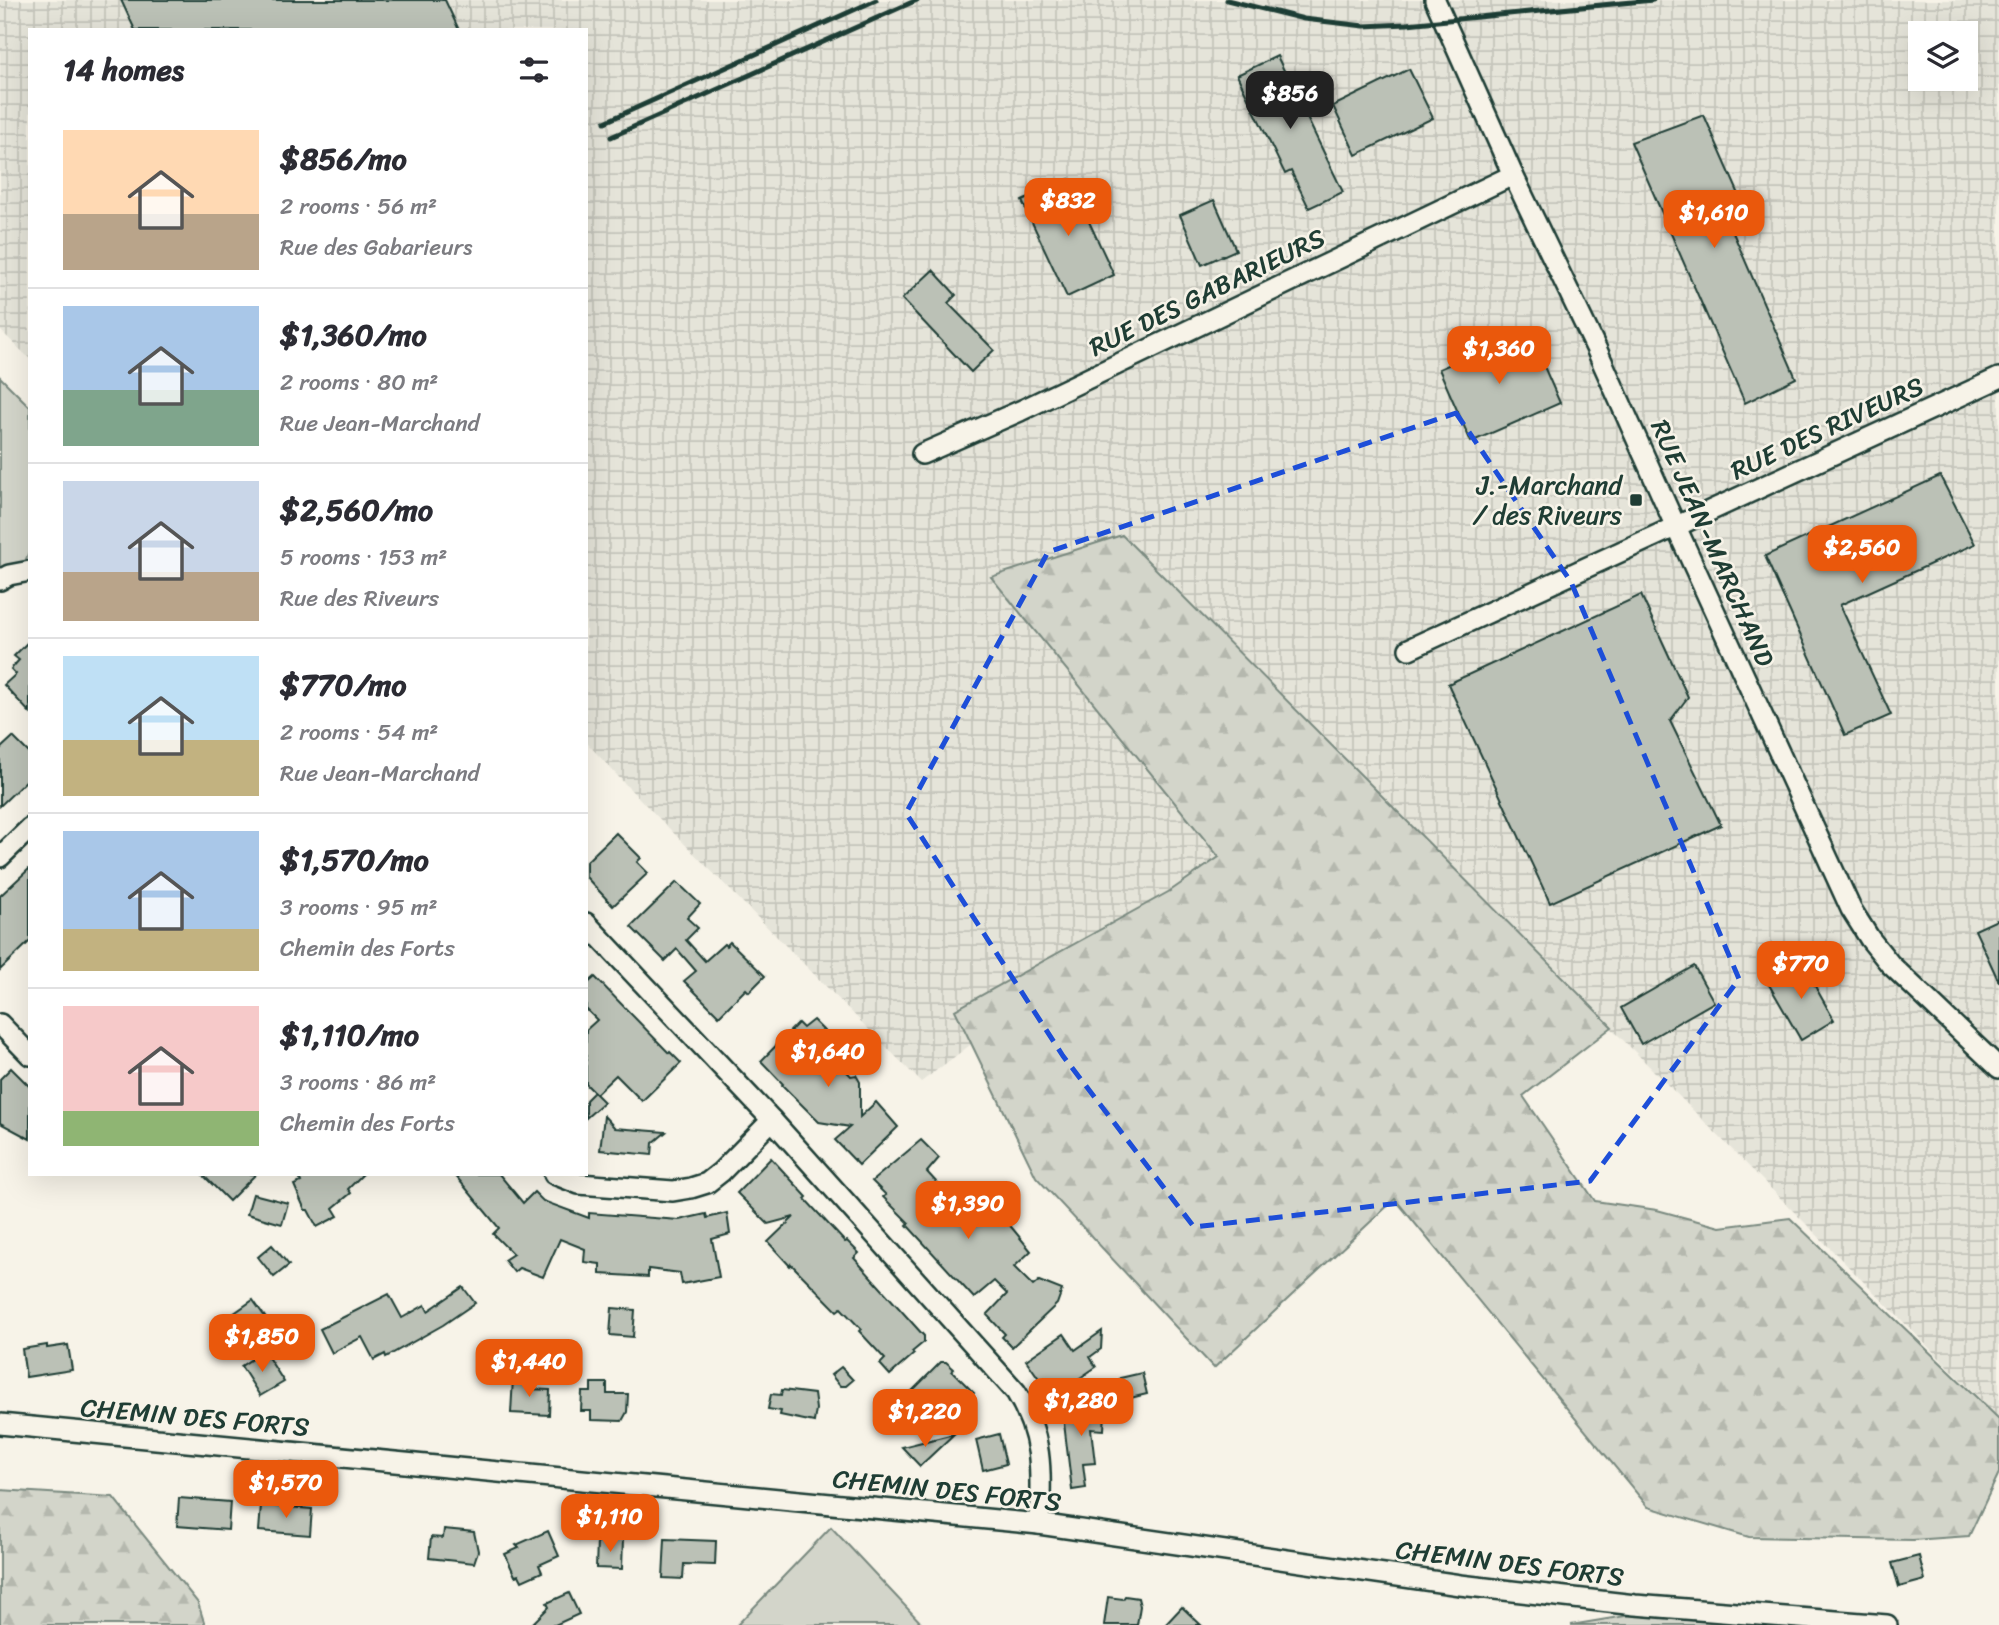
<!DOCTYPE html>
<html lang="en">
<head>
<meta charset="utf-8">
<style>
	body { margin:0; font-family:Sriracha,sans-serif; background:#f2f2f3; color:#2b2b33; height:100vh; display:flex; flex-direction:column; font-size:26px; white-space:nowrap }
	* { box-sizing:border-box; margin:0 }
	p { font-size:23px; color:#7c7c81 }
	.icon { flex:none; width:38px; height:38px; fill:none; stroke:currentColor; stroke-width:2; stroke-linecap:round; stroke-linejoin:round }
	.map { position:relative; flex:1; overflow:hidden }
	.sheet { position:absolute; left:28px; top:28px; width:560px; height:1148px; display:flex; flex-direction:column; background:#fff; border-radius:0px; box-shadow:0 7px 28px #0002 }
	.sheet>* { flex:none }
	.controls { position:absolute; left:1908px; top:21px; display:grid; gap:14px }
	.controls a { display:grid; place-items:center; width:70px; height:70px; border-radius:0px; background:#fff; box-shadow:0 7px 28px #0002; font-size:35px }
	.price { position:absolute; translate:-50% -60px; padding:0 16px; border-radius:14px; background:#ea580c; color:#fff; font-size:23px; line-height:46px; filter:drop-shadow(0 2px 4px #0008) }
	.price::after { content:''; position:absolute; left:50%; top:42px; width:21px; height:16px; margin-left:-10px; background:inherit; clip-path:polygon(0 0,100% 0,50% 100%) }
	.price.on { background:#222; color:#fff }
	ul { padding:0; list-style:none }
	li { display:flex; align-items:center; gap:21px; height:175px; padding:0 35px }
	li+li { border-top:2px solid #e1e1e2 }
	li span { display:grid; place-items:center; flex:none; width:196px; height:140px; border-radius:0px; color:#555 }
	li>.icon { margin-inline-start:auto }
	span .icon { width:84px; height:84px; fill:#fffc; stroke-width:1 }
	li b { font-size:30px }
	h2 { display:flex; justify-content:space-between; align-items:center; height:84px; padding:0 35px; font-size:30px }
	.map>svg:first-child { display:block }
	.industrial { fill:url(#industrial-grid); fill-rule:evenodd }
	.green { fill:#d3d5ca; stroke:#79897f; stroke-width:2 }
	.forest { fill:url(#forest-firs); stroke:#79897f; stroke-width:2 }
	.building { fill:#bbc1b6; stroke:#1f3d34; stroke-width:2 }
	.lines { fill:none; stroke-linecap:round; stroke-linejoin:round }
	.minor-casing { stroke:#1f3d34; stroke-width:24 }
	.minor { stroke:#f7f3e8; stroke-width:19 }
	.rail { stroke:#1f3d34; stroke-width:5 }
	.marked { fill:none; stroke:#1d4ed8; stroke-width:5; stroke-dasharray:14 9; stroke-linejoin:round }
	.poi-dot { fill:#1f3d34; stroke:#f7f3e8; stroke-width:2.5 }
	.labels { text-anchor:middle; stroke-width:5; stroke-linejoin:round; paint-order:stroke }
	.street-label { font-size:26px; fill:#1f3d34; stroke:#f7f3e8 }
	.poi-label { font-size:26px; fill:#1f3d34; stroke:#f7f3e8; text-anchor:end }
</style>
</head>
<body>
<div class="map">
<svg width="1999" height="1625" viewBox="0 0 1999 1625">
	<defs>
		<pattern id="industrial-grid" width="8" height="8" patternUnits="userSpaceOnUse" patternTransform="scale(1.75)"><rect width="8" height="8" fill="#e5e4d9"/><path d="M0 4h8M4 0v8" fill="none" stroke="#c4c4bb"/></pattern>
		<pattern id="forest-firs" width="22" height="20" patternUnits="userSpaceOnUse" patternTransform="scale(1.75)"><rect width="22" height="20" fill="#d3d5ca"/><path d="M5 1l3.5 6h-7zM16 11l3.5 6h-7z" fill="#b5b8ae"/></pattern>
	</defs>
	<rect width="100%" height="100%" fill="#f7f3e8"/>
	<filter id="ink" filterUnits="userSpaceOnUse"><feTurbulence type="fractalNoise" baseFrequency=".0143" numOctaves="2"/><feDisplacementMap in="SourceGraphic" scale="14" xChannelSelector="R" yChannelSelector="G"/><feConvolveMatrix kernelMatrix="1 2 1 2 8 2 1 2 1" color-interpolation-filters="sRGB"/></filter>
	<g filter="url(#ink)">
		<path class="industrial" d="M0 0H1999V1418L1122 536 992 578 1220 857 921 1082 628 787 586 742V30H30V359L0 330ZM1920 33H1965V79H1920Z"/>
		<g class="green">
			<polygon points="0,377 30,407 30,549 21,572 0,580"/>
			<polygon points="831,1527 923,1625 737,1625"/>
			<polygon points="1631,1615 1768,1625 1571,1625"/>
		</g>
		<g class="forest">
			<polygon points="1122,535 1612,1027 1523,1096 1595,1201 1657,1210 1720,1227 1790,1218 1999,1419 1999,1473 1969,1536 1913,1540 1749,1537 1648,1507 1395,1199 1214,1368 1036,1177 955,1010 1170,891 1219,857 991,577"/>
			<polygon points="0,1490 113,1497 198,1603 205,1625 0,1625"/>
		</g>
		<g class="building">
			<polygon points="121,0 445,0 459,30 135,30"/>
			<polygon points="1277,56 1343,192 1309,208 1291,171 1285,174 1237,75"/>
			<polygon points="1409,69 1433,118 1356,155 1333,106"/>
			<polygon points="1704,115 1749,217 1731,228 1796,378 1745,403 1631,142"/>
			<polygon points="1069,179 1114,275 1067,297 1022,201"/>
			<polygon points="1214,200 1236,250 1202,265 1180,215"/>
			<polygon points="933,270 956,295 948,303 994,350 971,372 902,299"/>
			<polygon points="1528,330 1560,403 1471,442 1439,369"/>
			<polygon points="1940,476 1975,544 1840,605 1891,715 1845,735 1765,556"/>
			<polygon points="1641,595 1688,697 1670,721 1721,825 1550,903 1448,684"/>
			<polygon points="30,640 30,713 4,685 16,674 11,669 19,660 14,656"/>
			<polygon points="13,737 30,754 30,777 0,806 0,749"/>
			<polygon points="616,833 641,858 637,862 648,873 613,906 586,877 586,862"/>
			<polygon points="30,868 30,941 0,970 0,896"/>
			<polygon points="677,882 700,904 687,918 698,928 686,940 705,961 724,944 726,946 730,942 765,976 749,992 746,989 719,1016 684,981 696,971 677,949 665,961 631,927"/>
			<polygon points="1999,919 1999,982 1975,930"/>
			<polygon points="1802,963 1834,1020 1801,1040 1768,983"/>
			<polygon points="1694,966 1714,1002 1641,1044 1621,1008"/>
			<polygon points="595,977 669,1053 670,1052 681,1063 642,1101 616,1075 596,1094 586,1084 586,1030 597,1020 586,1009 586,985"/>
			<polygon points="813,1020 845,1052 836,1060 851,1076 856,1075 860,1082 860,1117 876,1102 898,1127 859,1165 835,1140 850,1127 819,1122 782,1085 783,1084 761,1061 798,1023 803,1028"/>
			<polygon points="11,1068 30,1087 30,1139 0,1123 0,1079"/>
			<polygon points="594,1092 604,1102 586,1118 586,1100"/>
			<polygon points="604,1116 615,1128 666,1132 653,1143 652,1155 600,1150"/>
			<polygon points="921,1140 939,1158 927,1172 959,1207 978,1190 998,1211 1031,1251 1014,1267 1033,1286 1039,1281 1062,1290 1057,1304 1012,1347 1002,1337 1005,1334 987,1315 1007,1294 994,1281 974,1298 907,1225 909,1223 883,1197 886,1195 872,1181"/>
			<polygon points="771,1158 807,1197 805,1199 845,1242 847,1241 859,1253 854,1258 924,1336 924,1342 912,1352 914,1354 890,1375 880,1364 885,1359 859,1331 861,1329 841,1308 837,1311 791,1264 790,1266 768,1242 794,1217 768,1224 737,1193"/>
			<polygon points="202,1174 256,1174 229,1201"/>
			<polygon points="297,1174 363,1174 348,1189 351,1193 333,1208 338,1216 317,1227 308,1210 305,1210 294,1185 301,1182"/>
			<polygon points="454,1174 499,1174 523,1203 534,1192 543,1201 589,1218 589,1213 679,1220 706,1214 707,1218 727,1213 730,1234 712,1239 719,1277 682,1284 680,1273 648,1269 648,1277 600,1274 600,1264 584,1262 585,1249 560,1239 543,1277 519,1268 514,1272 504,1260 513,1254 493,1234 499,1228"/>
			<polygon points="253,1194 288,1203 282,1224 247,1214"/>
			<polygon points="272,1245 289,1265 274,1277 258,1257"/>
			<polygon points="463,1287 475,1303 443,1325 386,1357 385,1354 374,1360 362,1337 332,1353 320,1329 389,1294 402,1318 425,1305 428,1311"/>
			<polygon points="253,1300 270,1324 248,1339 230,1316"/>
			<polygon points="612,1308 635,1310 633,1337 610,1335"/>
			<polygon points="1102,1331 1101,1349 1090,1357 1096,1367 1052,1397 1026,1360 1064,1334 1075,1350"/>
			<polygon points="47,1345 47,1348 68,1345 72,1370 26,1377 22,1349"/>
			<polygon points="264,1351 284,1382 260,1396 241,1366"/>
			<polygon points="941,1362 946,1362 954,1369 952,1371 974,1393 937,1431 926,1420 929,1417 907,1396"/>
			<polygon points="841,1367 853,1380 846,1386 840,1386 831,1375"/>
			<polygon points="1142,1373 1147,1394 1126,1399 1120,1378"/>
			<polygon points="513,1378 531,1379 530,1389 550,1390 549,1415 511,1413"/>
			<polygon points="591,1383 607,1383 607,1394 628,1394 627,1412 622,1421 591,1420 591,1411 581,1411 582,1392 591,1392"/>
			<polygon points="782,1390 814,1394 816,1409 814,1422 780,1415 781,1411 768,1409 771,1394 781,1395"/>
			<polygon points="1064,1403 1099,1405 1098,1413 1105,1413 1104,1430 1091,1429 1095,1463 1083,1464 1086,1488 1072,1490 1064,1423"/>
			<polygon points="954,1434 920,1466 902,1447"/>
			<polygon points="999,1434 1006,1464 983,1470 976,1440"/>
			<polygon points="179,1498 230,1502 228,1530 177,1526"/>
			<polygon points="261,1505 312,1509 310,1535 259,1531"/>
			<polygon points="444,1529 474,1532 478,1551 474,1563 429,1558 431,1537 443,1538"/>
			<polygon points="548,1531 559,1556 539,1565 542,1572 522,1581 519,1575 515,1576 505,1554 519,1548 516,1545"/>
			<polygon points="607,1538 623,1539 622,1569 596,1568 597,1541 607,1542"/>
			<polygon points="665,1539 716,1541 715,1565 684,1564 683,1579 663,1578"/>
			<polygon points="1919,1556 1925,1580 1899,1587 1892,1563"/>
			<polygon points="569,1593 579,1614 555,1625 531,1625 549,1607 547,1603"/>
			<polygon points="1125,1596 1138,1598 1140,1606 1137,1625 1104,1625 1108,1597 1123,1599"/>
			<polygon points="1182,1607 1201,1625 1165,1625"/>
		</g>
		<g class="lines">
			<defs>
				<g id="minor">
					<polyline points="1435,0 1513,175 1596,348 1676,527 1851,909 1870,939 1890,964 1999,1068"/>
					<polyline points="922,454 1020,411 1513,175"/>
					<polyline points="0,580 9,575 30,571"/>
					<polyline points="1409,649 1999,378"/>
					<polyline points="0,857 30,828"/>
					<path d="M586 923 772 1120 1016 1392C1044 1437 1041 1473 1039 1524"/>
					<polyline points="0,1024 30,1055"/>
					<polyline points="554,1174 579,1184 673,1191 691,1188 707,1183 721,1172 772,1120"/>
					<polyline points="0,1424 1039,1524 1460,1585 1635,1605 1887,1625"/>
				</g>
			</defs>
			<use href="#minor" class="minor-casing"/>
			<use href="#minor" class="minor"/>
			<g class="rail">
				<polyline points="1227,0 1304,19 1364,26 1407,24 1653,0"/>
				<polyline points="605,122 876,0"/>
				<polyline points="611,137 917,0"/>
			</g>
		</g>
	</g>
	<path class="marked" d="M1456 413 1571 582 1739 979 1590 1181 1194 1227 1063 1056 906 813 1048 552Z"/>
	<rect class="poi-dot" x="1629" y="493" width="14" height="14" rx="3.5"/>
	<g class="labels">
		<g class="street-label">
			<text transform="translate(1207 292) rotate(-26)" y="9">RUE DES GABARIEURS</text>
			<text transform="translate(1827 428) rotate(-25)" y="9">RUE DES RIVEURS</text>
			<text transform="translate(1713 543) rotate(66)" y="9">RUE JEAN-MARCHAND</text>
			<text transform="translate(195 1417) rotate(5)" y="9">CHEMIN DES FORTS</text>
			<text transform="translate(947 1490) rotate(6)" y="9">CHEMIN DES FORTS</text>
			<text transform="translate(1510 1563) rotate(7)" y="9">CHEMIN DES FORTS</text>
		</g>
		<g class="poi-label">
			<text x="1622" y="494">J.-Marchand<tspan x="1622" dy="30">/ des Riveurs</tspan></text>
		</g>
	</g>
</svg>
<div class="controls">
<a><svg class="icon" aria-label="layers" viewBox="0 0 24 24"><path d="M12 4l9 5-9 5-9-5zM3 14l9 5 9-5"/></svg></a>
</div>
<b class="price on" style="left:1290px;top:131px">$856</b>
<b class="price" style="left:1068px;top:238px">$832</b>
<b class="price" style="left:1714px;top:250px">$1,610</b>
<b class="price" style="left:1499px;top:386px">$1,360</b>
<b class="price" style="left:1862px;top:585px">$2,560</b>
<b class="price" style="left:1801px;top:1001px">$770</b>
<b class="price" style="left:828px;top:1089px">$1,640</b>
<b class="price" style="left:968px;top:1241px">$1,390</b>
<b class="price" style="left:262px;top:1374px">$1,850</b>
<b class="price" style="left:529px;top:1399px">$1,440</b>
<b class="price" style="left:1081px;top:1438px">$1,280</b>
<b class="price" style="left:925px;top:1449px">$1,220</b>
<b class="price" style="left:286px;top:1520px">$1,570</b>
<b class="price" style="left:610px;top:1554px">$1,110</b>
<section class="sheet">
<h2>14 homes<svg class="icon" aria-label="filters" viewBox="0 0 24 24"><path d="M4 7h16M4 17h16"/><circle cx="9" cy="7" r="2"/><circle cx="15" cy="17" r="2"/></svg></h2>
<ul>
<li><span style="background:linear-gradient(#ffd9b3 60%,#b9a48a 0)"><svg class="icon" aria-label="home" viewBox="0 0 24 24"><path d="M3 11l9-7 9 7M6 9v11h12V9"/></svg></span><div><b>$856/mo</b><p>2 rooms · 56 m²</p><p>Rue des Gabarieurs</p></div></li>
<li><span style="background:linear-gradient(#a9c7e8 60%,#7fa58c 0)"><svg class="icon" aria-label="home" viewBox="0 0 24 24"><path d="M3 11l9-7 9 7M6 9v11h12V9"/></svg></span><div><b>$1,360/mo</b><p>2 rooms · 80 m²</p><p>Rue Jean-Marchand</p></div></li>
<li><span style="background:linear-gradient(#c9d6e8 65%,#b9a48a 0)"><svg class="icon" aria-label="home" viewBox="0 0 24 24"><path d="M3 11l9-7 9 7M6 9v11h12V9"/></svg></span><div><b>$2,560/mo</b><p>5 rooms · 153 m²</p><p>Rue des Riveurs</p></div></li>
<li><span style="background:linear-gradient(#bfe0f5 60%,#c2b280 0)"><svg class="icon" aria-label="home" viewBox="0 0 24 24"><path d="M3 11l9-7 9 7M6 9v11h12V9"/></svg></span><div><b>$770/mo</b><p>2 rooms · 54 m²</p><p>Rue Jean-Marchand</p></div></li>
<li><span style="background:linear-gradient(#a9c7e8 70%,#c2b280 0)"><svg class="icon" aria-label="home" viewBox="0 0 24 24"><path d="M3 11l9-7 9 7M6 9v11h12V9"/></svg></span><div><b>$1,570/mo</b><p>3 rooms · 95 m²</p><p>Chemin des Forts</p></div></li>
<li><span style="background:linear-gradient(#f6c9c9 75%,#8fb573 0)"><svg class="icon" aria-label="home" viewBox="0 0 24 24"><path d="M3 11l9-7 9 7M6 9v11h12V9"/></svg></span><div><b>$1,110/mo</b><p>3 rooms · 86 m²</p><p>Chemin des Forts</p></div></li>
</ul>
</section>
</div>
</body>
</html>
